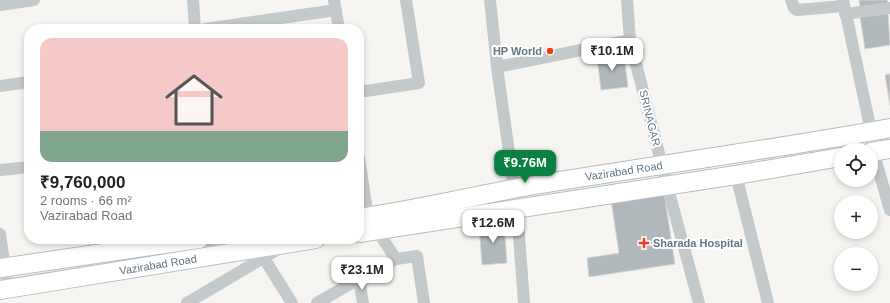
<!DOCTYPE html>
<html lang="en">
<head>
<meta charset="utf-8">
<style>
	body { margin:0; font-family:Arial,sans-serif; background:#f6f6f6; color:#222; height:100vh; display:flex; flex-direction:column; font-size:15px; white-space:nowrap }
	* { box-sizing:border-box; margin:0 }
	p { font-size:13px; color:#767676 }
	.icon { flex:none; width:22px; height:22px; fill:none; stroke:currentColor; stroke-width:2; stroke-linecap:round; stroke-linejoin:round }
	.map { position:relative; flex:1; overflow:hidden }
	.details { position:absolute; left:24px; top:24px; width:340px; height:220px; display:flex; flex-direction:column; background:#fff; border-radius:16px; box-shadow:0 2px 6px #0003 }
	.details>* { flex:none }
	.tools { position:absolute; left:834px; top:143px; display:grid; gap:8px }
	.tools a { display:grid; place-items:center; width:44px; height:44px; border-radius:50%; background:#fff; box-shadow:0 2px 6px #0003; font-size:20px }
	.price { position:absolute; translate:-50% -34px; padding:0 9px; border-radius:8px; background:#fff; color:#222; font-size:13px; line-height:26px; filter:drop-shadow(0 1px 2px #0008) }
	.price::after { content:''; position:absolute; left:50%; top:24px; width:12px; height:9px; margin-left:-6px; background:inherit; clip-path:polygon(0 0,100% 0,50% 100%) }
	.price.selected { background:#0b8043; color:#fff }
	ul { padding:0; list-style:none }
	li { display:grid; align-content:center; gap:8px; height:212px; padding:0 16px }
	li+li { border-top:1px solid #e0e0e0 }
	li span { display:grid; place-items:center; height:124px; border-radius:12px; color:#555 }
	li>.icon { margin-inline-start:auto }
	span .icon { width:72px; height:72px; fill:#fffc; stroke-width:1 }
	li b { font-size:17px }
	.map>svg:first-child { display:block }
	.building { fill:#b0b8bc; stroke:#d7d6d4 }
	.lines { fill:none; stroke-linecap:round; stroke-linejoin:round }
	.primary-casing { stroke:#b7bcbf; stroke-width:20 }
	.minor { stroke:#c4c9cb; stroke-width:12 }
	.primary { stroke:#fff; stroke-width:18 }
	.poi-dot { fill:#f23c14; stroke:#fff; stroke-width:1.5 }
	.labels { text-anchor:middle; stroke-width:4; stroke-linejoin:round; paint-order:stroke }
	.poi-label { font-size:11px; font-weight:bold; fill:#627785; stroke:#fff; text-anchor:end }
	.street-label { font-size:11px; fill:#627785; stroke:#fff }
</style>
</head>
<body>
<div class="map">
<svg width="890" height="303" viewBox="0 0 890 303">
	<rect width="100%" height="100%" fill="#f6f5f1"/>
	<g class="building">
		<polygon points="859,0 887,0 888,3 860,7"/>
		<polygon points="888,12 890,45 865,49 860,17"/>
		<polygon points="624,55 628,87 601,90 597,58"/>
		<polygon points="890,74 890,106 885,75"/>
		<polygon points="664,192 675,264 589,277 587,258 619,253 611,200"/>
		<polygon points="504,222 507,263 482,265 479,225"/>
	</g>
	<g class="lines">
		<defs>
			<g id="primary">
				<polyline points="871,152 890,149"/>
				<path id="s1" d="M359 218C416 210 472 196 529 186 649 166 770 150 890 128"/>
				<polyline points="359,233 736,175 841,157"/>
				<polyline points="0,268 199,239"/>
				<path id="s2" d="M0 290 316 239"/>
			</g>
		</defs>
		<use href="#primary" class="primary-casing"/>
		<g class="minor">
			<polyline points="193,0 195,29"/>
			<polyline points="334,0 339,29"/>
			<polyline points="490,0 497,67 517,209 524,303"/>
			<polyline points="627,0 630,40 667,185 699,303"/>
			<polyline points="791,0 794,8 797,10 844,6"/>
			<polyline points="843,0 871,131 873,151 890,210"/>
			<polyline points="0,5 34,0"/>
			<polyline points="845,14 890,8"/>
			<polyline points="205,29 336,10"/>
			<polyline points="497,67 630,40"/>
			<polyline points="0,86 29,82"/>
			<polyline points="359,92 419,83 406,0"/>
			<polyline points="359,158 368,217 396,259"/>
			<polyline points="0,170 29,167"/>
			<polyline points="736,175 768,303"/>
			<polyline points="0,234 8,289"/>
			<polyline points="209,239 210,256"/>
			<polyline points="260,252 292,303"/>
			<polyline points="359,279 363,303"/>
			<polyline points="187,303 280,248"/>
			<polyline points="317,303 383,265 396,259 417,256 424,303"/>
		</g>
		<use href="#primary" class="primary"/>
	</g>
	<g class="poi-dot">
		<circle cx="550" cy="51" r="4"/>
		<path d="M642 237h4v4h4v4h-4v4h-4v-4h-4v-4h4z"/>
	</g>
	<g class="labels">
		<g class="poi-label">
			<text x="542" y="55">HP World</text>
			<text x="653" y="247" text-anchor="start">Sharada Hospital</text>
		</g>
		<g class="street-label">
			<text transform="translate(650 118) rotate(76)" y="4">SRINAGAR</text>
			<text dy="4" stroke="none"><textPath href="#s1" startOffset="269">Vazirabad Road</textPath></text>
			<text dy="4" stroke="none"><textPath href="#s2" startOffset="160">Vazirabad Road</textPath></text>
		</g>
	</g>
</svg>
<div class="tools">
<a><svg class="icon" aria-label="locate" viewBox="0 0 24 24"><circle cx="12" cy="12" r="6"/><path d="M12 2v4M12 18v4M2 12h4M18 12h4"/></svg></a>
<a>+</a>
<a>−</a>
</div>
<b class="price" style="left:612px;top:72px">₹10.1M</b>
<b class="price selected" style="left:525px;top:184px">₹9.76M</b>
<b class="price" style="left:493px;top:244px">₹12.6M</b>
<b class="price" style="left:362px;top:291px">₹23.1M</b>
<section class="details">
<ul>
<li><span style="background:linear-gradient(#f6c9c9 75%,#7fa58c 0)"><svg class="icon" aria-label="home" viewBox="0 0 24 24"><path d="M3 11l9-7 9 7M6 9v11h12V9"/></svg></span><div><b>₹9,760,000</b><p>2 rooms · 66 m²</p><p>Vazirabad Road</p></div></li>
</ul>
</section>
</div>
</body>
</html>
